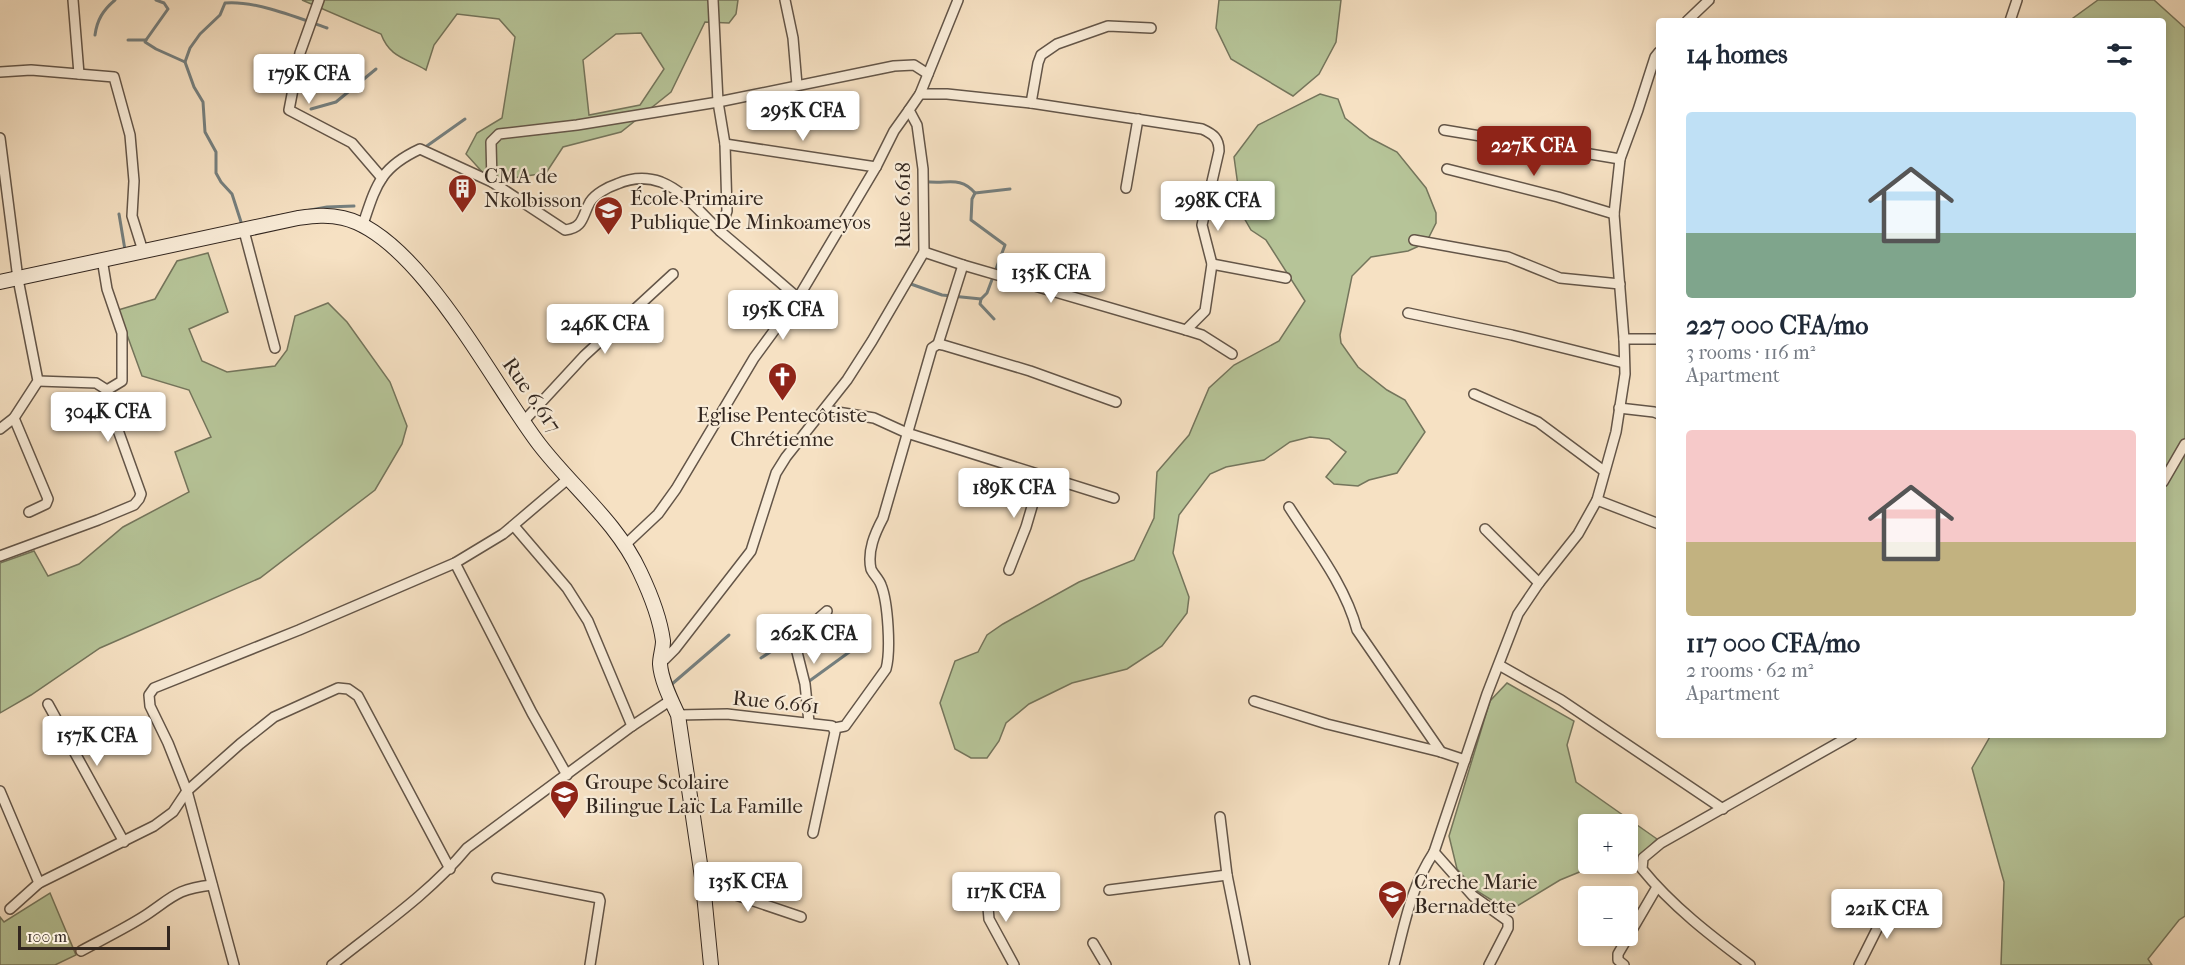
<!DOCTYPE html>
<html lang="en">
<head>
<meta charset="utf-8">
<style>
	body { margin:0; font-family:"IM FELL French Canon",serif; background:#f2f2f3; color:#1f2937; height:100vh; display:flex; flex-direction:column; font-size:22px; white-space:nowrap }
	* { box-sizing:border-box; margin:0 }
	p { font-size:20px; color:#747a83 }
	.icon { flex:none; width:33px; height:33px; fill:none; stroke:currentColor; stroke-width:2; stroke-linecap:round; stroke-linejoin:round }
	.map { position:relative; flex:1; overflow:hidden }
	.drawer { position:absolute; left:1656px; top:18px; width:510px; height:720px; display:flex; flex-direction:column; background:#fff; border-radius:6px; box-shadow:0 3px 9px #0003 }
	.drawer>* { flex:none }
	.tools { position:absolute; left:1578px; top:814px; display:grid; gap:12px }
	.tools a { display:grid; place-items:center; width:60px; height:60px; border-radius:6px; background:#fff; box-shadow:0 3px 9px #0003; font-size:30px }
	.scale { position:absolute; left:18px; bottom:15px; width:152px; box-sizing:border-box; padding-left:6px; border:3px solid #32261f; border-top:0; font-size:16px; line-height:21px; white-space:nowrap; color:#32261f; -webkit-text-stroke:4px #f9ecd8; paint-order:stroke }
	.price { position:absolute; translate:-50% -51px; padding:0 14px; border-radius:6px; background:#fff; color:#222; font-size:20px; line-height:39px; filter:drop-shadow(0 2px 3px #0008) }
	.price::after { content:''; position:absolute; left:50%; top:36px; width:18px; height:14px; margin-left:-9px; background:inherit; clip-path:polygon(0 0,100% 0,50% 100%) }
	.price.active { background:#8f2418; color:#fff }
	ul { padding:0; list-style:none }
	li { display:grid; align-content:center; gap:12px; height:318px; padding:0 30px }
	li span { display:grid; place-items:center; height:186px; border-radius:6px; color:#555 }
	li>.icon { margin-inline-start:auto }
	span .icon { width:108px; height:108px; fill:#fffc; stroke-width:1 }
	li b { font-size:26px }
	h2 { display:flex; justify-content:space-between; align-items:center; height:72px; padding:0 30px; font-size:26px }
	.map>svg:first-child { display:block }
	.green { fill:#b6c498; stroke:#74755c; stroke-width:1.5; fill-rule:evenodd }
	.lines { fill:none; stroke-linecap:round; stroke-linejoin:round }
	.stream { stroke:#757f7e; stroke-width:3 }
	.street-casing { stroke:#635548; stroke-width:12 }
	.secondary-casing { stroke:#32261f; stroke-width:16 }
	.street { stroke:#f9ecd8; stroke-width:9 }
	.secondary { stroke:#f9ecd8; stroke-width:14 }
	.labels { text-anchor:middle; stroke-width:4.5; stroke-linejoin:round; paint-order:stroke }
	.poi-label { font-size:21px; fill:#32261f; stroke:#f9ecd8; text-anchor:start }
	.street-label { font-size:21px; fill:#32261f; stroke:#f9ecd8 }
</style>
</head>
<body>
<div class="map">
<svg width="2185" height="965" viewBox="0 0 2185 965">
	<rect width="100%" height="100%" fill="#f6e1c3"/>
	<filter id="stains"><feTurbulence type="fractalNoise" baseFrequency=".00333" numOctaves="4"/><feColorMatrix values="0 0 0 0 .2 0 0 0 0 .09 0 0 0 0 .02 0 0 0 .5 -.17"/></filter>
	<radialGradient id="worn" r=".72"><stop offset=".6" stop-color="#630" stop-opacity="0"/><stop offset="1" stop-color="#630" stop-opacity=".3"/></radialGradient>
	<g class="green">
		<path d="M302 0H738L736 14 729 23 705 22 671 92 621 132 563 147 546 173 507 179 485 175 466 154 477 133 502 118 515 37 499 19 457 14 434 45 426 70C406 58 390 58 381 34ZM641 33 664 69 640 105 589 115 583 60 616 34Z"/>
		<polygon points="1219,0 1341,0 1336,42 1319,74 1293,96 1231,59 1216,28"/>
		<polygon points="2098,0 2154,0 2185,28 2185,916 2179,920 2148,959 2152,965 2001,965 2004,882 1972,768 1991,735 2163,735 2163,21 2069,21"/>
		<polygon points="1320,94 1338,99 1345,118 1370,138 1397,152 1426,188 1436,213 1436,223 1426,243 1408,251 1371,257 1352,276 1340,335 1341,343 1358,367 1387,390 1405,400 1425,432 1397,473 1369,480 1358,486 1334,484 1326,477 1346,452 1329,439 1310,437 1290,442 1264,460 1226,467 1210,474 1179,515 1173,553 1189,597 1187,613 1162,646 1127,669 1072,683 1029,704 1006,723 999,741 987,758 971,758 955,749 940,703 955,661 978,652 987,635 1003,624 1079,582 1134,560 1154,518 1157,472 1189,435 1209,388 1234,365 1279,341 1305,301 1266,240 1251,230 1236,204 1238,186 1234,157 1258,125"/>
		<polygon points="208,253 228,312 189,329 202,361 227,372 275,366 287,350 295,316 328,303 347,322 390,382 407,426 402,444 375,490 260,578 100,648 31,695 0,713 0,563 34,551 48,576 79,564 123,527 189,492 175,452 211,437 189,390 142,376 118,310 155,299 177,261"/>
		<polygon points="1507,683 1574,721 1567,745 1576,782 1657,839 1634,862 1628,860 1628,825 1588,825 1588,864 1599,864 1560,880 1509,911 1477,891 1457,869 1449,836 1490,701"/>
		<polygon points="50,893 76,955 55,965 0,965 0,917 4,922"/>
	</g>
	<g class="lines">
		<g class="stream">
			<path d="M95 35C97 20 103 10 115 0"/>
			<polyline points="128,40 146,40 145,42 156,49 185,62"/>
			<polyline points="146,40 168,9 164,3 156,0"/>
			<polyline points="311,109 336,102 376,69"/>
			<polyline points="424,148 465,119"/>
			<path d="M924 181C944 186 959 174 975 193"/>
			<polyline points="975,193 972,199 971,220 1005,245 987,293 981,299 980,304 994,319"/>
			<polyline points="975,193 1010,189"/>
			<polyline points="119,214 125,250"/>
			<polyline points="267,218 327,207 354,206"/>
			<path d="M242 225 232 194 221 182 216 173V152L205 132 203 102 194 87 185 62 190 48 200 34 220 15 225 3C254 0 299 18 327 28"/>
			<polyline points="908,283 942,295 981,299"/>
			<polyline points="761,658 790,639"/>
			<polyline points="808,682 859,645 856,625"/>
			<polyline points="672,684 729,635"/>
		</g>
		<defs>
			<g id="street">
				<polyline points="73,0 79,74"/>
				<polyline points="319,0 300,53 289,110 352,143 382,178"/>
				<polyline points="713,0 718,102 725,144 727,211 720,231"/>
				<polyline points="785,0 793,38 797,85"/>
				<polyline points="1687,21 1709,0"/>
				<polyline points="2010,21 2017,0"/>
				<polyline points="0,72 31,70 114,77 130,135 134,181 132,216 143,251"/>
				<path d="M920 94H947L1031 103 1202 129C1213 134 1219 138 1219 151L1202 225 1212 264 1205 311 1186 330 1202 335 1232 354"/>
				<polyline points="1031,103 1038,63 1041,55 1057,44 1108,26 1151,28"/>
				<polyline points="1444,130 1620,159"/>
				<polyline points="0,138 18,279 38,381 14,418 0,429"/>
				<polyline points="725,144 876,167"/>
				<polyline points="1447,169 1558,197 1614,214"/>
				<polyline points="492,182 491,142 499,134 577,125 718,102 894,66 914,65 928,74"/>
				<polyline points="1126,188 1138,119"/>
				<path d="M362 227C376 186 379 168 420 149L492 182 565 230C584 228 582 216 590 202 595 194 608 187 617 184 631 178 647 177 661 182 686 192 702 215 721 232 747 254 773 276 798 298"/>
				<polyline points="244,231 275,348"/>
				<polyline points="1414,240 1508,257 1560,278 1620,284"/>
				<polyline points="924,252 963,265 1186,330"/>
				<polyline points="1212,264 1286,278"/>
				<polyline points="1408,313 1512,335 1624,363"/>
				<polyline points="1624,339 1659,339"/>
				<polyline points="938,344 963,265"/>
				<polyline points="38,381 96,383 107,390"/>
				<polyline points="1474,394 1538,422 1604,471"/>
				<polyline points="1619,408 1654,412 1659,414"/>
				<polyline points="825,410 874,418 907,433 1114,498"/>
				<polyline points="14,418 48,499 46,504 29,512"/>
				<polyline points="523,422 584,356 673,274"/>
				<polyline points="2163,482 2185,444"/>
				<polyline points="1597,500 1659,524"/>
				<path d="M1289 507C1314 546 1345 585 1357 630L1441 752"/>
				<polyline points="514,526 567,588 588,621 632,726"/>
				<polyline points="1485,529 1539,583"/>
				<polyline points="625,545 658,514 676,489 754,358 798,298 876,167 894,131 909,110"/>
				<polyline points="0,556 98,520 134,505 139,499 141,494 114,419 107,390 122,381 122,333 107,289 102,259"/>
				<polyline points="455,563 532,713 567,775"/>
				<polyline points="1009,570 1026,527 1041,476"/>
				<polyline points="660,664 675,649 751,551 776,473 786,457 847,380 872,341 924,252 923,169 917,125 909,110 920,94 958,0"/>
				<polyline points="1499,665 1561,700 1723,809"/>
				<polyline points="1254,701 1327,724 1441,752 1465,760"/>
				<polyline points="48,704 124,842"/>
				<polyline points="678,715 727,714 832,726 835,732 813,833"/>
				<polyline points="809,722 805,684 794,640 827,611"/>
				<path d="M835 728 845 726 886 669C891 651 888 602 881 585 879 579 873 574 871 569 867 551 875 533 883 518L932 348 938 344 943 345 1030 371 1116 402"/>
				<polyline points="0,791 39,883"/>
				<polyline points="1220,817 1227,875 1245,965"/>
				<polyline points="1434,852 1487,694 1518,614 1539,583 1578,534 1597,500 1616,432 1625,374 1624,339 1614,214 1620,159 1638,110 1655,57 1659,52"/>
				<polyline points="497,878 599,898 600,901 590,965"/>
				<polyline points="703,884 801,917"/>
				<polyline points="986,884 989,919 1014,965"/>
				<polyline points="1109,890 1227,875"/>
				<polyline points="10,909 39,883 154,826 173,812 187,791 240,744 274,717 338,688 348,689 358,696 450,869"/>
				<polyline points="1093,943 1106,965"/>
				<path d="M81 951C103 939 126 928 146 915 174 896 177 889 212 885"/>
				<polyline points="234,965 187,791 168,743 150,706 149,695 154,688 299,630 455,563 503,534 569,478"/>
				<path d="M332 965C378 928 429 894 467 848L632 726 671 700"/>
				<path d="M1394 965C1405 923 1410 889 1434 852L1473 896 1508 921V928L1489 965"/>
				<polyline points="1624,965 1618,960 1618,954 1657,887"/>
				<path d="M1750 965C1711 936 1672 906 1642 869L1643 858 1661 843 1852 735"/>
				<polyline points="1859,965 1882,919 1885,904"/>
			</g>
			<path id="secondary" d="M0 282 298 218C313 216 327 214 343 218 418 235 493 384 539 444 572 487 617 522 640 572 650 593 660 618 663 641 663 649 660 656 660 664 661 680 671 700 678 715L703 884 711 965"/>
		</defs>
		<use href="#street" class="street-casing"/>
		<use href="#secondary" class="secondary-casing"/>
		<use href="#street" class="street"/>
		<use href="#secondary" class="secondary"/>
	</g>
	<defs>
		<symbol id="building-pin" viewBox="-11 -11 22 30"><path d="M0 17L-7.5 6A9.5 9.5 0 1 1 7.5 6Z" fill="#8f2418" stroke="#f9ecd8"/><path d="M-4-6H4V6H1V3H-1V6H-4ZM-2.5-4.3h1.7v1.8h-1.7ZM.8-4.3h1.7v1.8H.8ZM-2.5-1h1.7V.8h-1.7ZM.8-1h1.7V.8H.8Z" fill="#fff"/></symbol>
		<symbol id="school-pin" viewBox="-11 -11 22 30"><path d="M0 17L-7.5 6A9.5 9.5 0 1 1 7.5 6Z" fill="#8f2418" stroke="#f9ecd8"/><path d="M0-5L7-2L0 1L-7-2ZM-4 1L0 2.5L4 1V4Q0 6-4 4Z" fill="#fff"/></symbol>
		<symbol id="church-pin" viewBox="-11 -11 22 30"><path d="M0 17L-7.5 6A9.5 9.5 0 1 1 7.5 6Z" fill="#8f2418" stroke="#f9ecd8"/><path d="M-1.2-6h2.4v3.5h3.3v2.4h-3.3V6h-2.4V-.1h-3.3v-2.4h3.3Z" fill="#fff"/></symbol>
	</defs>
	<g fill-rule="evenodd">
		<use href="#building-pin" x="446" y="172" width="33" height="45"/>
		<use href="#school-pin" x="592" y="194" width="33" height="45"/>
		<use href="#church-pin" x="766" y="360" width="33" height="45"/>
		<use href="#school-pin" x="548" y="778" width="33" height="45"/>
		<use href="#school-pin" x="1376" y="878" width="33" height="45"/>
	</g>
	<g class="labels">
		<g class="poi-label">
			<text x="484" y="183">CMA de<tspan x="484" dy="24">Nkolbisson</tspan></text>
			<text x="630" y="205">École Primaire<tspan x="630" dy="24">Publique De Minkoameyos</tspan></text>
			<text x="782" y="422" text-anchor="middle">Eglise Pentecôtiste<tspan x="782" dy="24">Chrétienne</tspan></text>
			<text x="585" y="789">Groupe Scolaire<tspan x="585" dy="24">Bilingue Laïc La Famille</tspan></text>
			<text x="1414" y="889">Creche Marie<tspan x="1414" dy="24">Bernadette</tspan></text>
		</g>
		<g class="street-label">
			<text transform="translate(903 205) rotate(-90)" y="7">Rue 6.618</text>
			<text transform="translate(532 395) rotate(55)" y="7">Rue 6.617</text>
			<text transform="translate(776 702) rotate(6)" y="7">Rue 6.661</text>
		</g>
	</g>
	<rect width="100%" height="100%" filter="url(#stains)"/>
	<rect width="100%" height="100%" fill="url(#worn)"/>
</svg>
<div class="tools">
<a>+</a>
<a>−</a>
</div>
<div class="scale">100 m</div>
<b class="price" style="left:309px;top:105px">179K CFA</b>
<b class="price" style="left:803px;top:142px">295K CFA</b>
<b class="price active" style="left:1534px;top:177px">227K CFA</b>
<b class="price" style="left:1218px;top:232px">298K CFA</b>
<b class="price" style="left:1051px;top:304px">135K CFA</b>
<b class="price" style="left:783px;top:341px">195K CFA</b>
<b class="price" style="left:605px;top:355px">246K CFA</b>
<b class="price" style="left:108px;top:443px">304K CFA</b>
<b class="price" style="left:1014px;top:519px">189K CFA</b>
<b class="price" style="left:814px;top:665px">262K CFA</b>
<b class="price" style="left:97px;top:767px">157K CFA</b>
<b class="price" style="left:748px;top:913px">135K CFA</b>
<b class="price" style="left:1006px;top:923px">117K CFA</b>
<b class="price" style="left:1887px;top:940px">221K CFA</b>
<section class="drawer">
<h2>14 homes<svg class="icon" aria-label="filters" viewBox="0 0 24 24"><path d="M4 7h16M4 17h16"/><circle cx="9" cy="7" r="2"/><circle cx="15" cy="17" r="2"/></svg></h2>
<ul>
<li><span style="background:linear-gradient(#bfe0f5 65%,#7fa58c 0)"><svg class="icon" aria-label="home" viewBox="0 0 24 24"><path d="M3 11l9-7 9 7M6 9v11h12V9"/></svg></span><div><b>227 000 CFA/mo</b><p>3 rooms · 116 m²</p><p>Apartment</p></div></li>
<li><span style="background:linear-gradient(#f6c9c9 60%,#c2b280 0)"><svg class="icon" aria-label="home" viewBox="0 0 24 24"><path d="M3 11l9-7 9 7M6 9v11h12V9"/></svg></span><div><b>117 000 CFA/mo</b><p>2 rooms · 62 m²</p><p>Apartment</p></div></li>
</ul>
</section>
</div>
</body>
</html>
